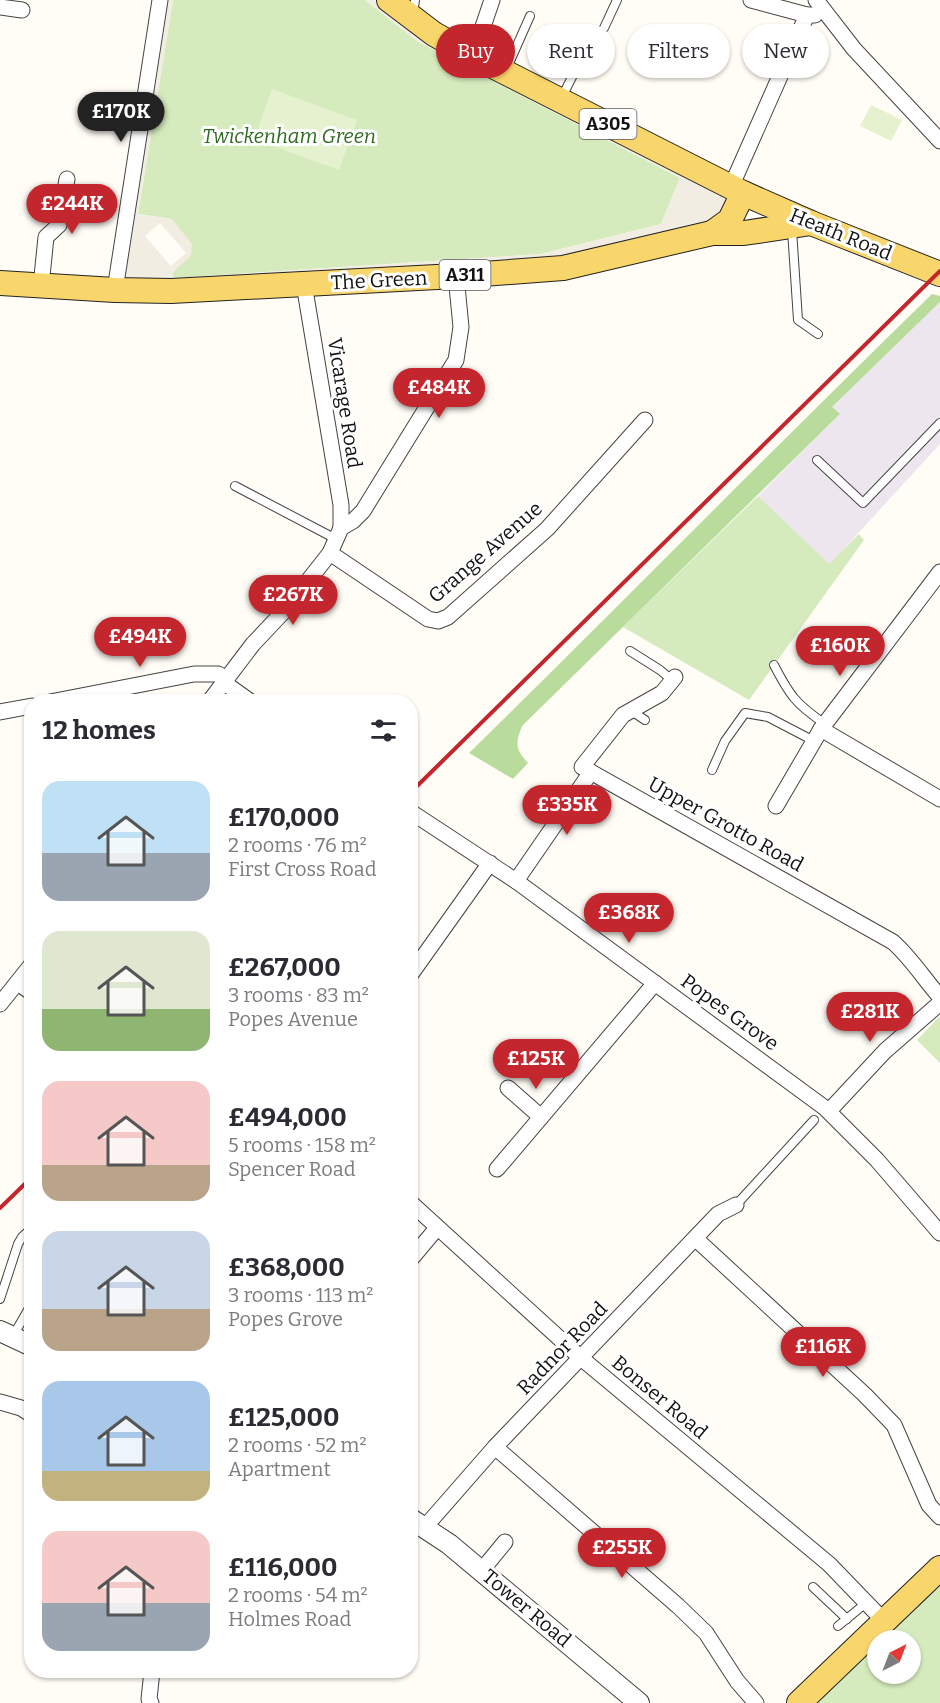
<!DOCTYPE html>
<html lang="en">
<head>
<meta charset="utf-8">
<style>
	body { margin:0; font-family:Bitter,serif; background:#f7f7f7; color:#2b2b33; height:100vh; display:flex; flex-direction:column; font-size:22px; white-space:nowrap }
	* { box-sizing:border-box; margin:0 }
	p { font-size:20px; color:#7c7c81 }
	.icon { flex:none; width:33px; height:33px; fill:none; stroke:currentColor; stroke-width:2; stroke-linecap:round; stroke-linejoin:round }
	.map { position:relative; flex:1; overflow:hidden }
	.side { position:absolute; left:24px; top:694px; width:394px; height:984px; display:flex; flex-direction:column; background:#fff; border-radius:24px; box-shadow:0 2px 4px #0004 }
	.side>* { flex:none }
	.guide { position:absolute; left:436px; top:24px; width:412px; height:54px; display:flex; gap:12px }
	.needle { width:39px; rotate:42deg }
	.controls { position:absolute; left:867px; top:1630px; display:grid; gap:12px }
	.controls a { display:grid; place-items:center; width:54px; height:54px; border-radius:50%; background:#fff; box-shadow:0 2px 4px #0004; font-size:30px }
	.price { position:absolute; translate:-50% -51px; padding:0 14px; border-radius:21px; background:#c4262e; color:#fff; font-size:20px; line-height:39px; filter:drop-shadow(0 2px 3px #0008) }
	.price::after { content:''; position:absolute; left:50%; top:36px; width:18px; height:14px; margin-left:-9px; background:inherit; clip-path:polygon(0 0,100% 0,50% 100%) }
	.price.selected { background:#222; color:#fff }
	ul { padding:0; list-style:none }
	li { display:flex; align-items:center; gap:18px; height:150px; padding:0 18px }
	li span { display:grid; place-items:center; flex:none; width:168px; height:120px; border-radius:18px; color:#555 }
	li>.icon { margin-inline-start:auto }
	span .icon { width:72px; height:72px; fill:#fffc; stroke-width:1 }
	li b { font-size:26px }
	h2 { display:flex; justify-content:space-between; align-items:center; height:72px; padding:0 18px; font-size:26px }
	.chip { padding:0 21px; border-radius:27px; background:#fff; box-shadow:0 2px 4px #0004; font-size:21px; line-height:54px }
	.chip.selected { background:#c4262e; color:#fff }
	.map>svg:first-child { display:block }
	.industrial { fill:#eee6ef }
	.green { fill:#d5ebbd }
	.forest { fill:#b9dc9c }
	.pitch { fill:#e6f2cf }
	.plaza { fill:#f1ede2; fill-rule:evenodd }
	.lines { fill:none; stroke-linecap:round; stroke-linejoin:round }
	.service-casing { stroke:#444; stroke-width:10 }
	.minor-casing { stroke:#444; stroke-width:17 }
	.tertiary-casing { stroke:#444; stroke-width:22 }
	.primary-casing { stroke:#222; stroke-width:26 }
	.service { stroke:#fff; stroke-width:8 }
	.minor { stroke:#fff; stroke-width:15 }
	.tertiary { stroke:#fff; stroke-width:20 }
	.primary { stroke:#f9d66b; stroke-width:24 }
	.rail { stroke:#c4262e; stroke-width:4 }
	.labels { text-anchor:middle; stroke-width:6; stroke-linejoin:round; paint-order:stroke }
	.shield { fill:#fff; stroke:#585858; stroke-width:1.5 }
	.shield-label { font-size:18px; font-weight:bold; fill:#111 }
	.park-label { font-size:20px; font-style:italic; fill:#2f6b1f; stroke:#fff }
	.street-label { font-size:20px; fill:#111; stroke:#fff }
</style>
</head>
<body>
<div class="map">
<svg width="940" height="1703" viewBox="0 0 940 1703">
	<rect width="100%" height="100%" fill="#fffdf5"/>
	<polygon class="industrial" points="940,302 940,444 829,565 758,496 839,415 832,407"/>
	<g class="green">
		<polygon points="173,0 365,0 417,41 680,178 661,224 541,254 175,278 171,274 191,255 172,219 138,214"/>
		<polygon points="758,496 829,564 859,534 864,540 749,700 623,627"/>
		<polygon points="940,1016 940,1063 917,1040"/>
		<polygon points="940,1583 940,1703 816,1703 877,1642 878,1674 910,1674 910,1641 879,1641"/>
	</g>
	<path class="forest" d="M932 294 940 296V302L832 407 840 414 522 726C516 743 514 748 528 763L513 779 469 753C624 601 776 446 932 294Z"/>
	<g class="pitch">
		<polygon points="272,89 357,120 339,170 254,139"/>
		<polygon points="871,105 902,120 891,141 860,126"/>
	</g>
	<path class="plaza" d="M168 0H173L138 214 172 219 192 244 191 255 172 273 175 278 541 254 661 224 680 178 417 41 365 0H374L419 35 724 196 728 202 717 221 542 261 215 280 121 278ZM160 223 186 253 171 266 145 236Z"/>
	<g class="lines">
		<defs>
			<g id="service">
				<polyline points="413,14 415,0"/>
				<polyline points="604,28 617,0"/>
				<polyline points="507,68 530,16"/>
				<polyline points="562,97 588,45"/>
				<polyline points="792,230 798,320 818,334"/>
				<polyline points="817,460 863,503 940,423"/>
				<polyline points="235,486 336,539"/>
				<polyline points="630,651 660,670 673,681"/>
				<path d="M774 665C790 696 796 704 825 724"/>
				<polyline points="630,710 645,720"/>
				<polyline points="712,770 725,741 745,713 768,717 814,741"/>
				<polyline points="736,1205 814,1120"/>
				<polyline points="0,1299 18,1244 22,1237 32,1228"/>
				<polyline points="13,1336 32,1303"/>
				<polyline points="813,1587 847,1619"/>
				<polyline points="838,1626 866,1603"/>
			</g>
			<g id="minor">
				<polyline points="751,0 807,15 815,15"/>
				<polyline points="816,0 854,49 940,141"/>
				<polyline points="0,7 22,10"/>
				<polyline points="473,56 492,0"/>
				<polyline points="731,187 807,15"/>
				<polyline points="304,284 341,505 341,528"/>
				<polyline points="41,286 46,237 59,225 67,179"/>
				<polyline points="115,290 160,0"/>
				<polyline points="330,553 428,619 438,621 448,617 547,529 645,420"/>
				<path d="M675 677 662 693 623 715 582 767 893 942C912 959 924 979 940 997"/>
				<polyline points="223,682 251,702"/>
				<polyline points="50,702 194,674 218,674 226,678"/>
				<polyline points="209,702 253,644 286,609 330,553 341,528 353,521 363,511 456,360 461,327 456,276"/>
				<polyline points="0,712 32,706"/>
				<polyline points="821,729 940,799"/>
				<polyline points="776,806 821,729 940,572"/>
				<polyline points="411,812 516,881 825,1108 877,1160 940,1233"/>
				<polyline points="516,881 591,772"/>
				<polyline points="411,974 490,863"/>
				<polyline points="18,983 32,993"/>
				<polyline points="0,1004 32,964"/>
				<polyline points="508,1088 541,1117"/>
				<polyline points="829,1111 885,1051 940,1003"/>
				<polyline points="497,1169 655,983"/>
				<polyline points="411,1203 581,1358 829,1564 884,1621"/>
				<polyline points="696,1239 865,1395 894,1425 929,1505 940,1517"/>
				<polyline points="411,1259 437,1228"/>
				<polyline points="0,1402 21,1408 32,1415"/>
				<polyline points="495,1447 678,1606 706,1633 737,1681 756,1703"/>
				<polyline points="425,1527 495,1447 718,1214 736,1205"/>
				<polyline points="482,1570 505,1542"/>
				<polyline points="151,1703 149,1699 152,1671"/>
			</g>
			<g id="tertiary">
				<polyline points="0,1331 32,1346"/>
				<polyline points="411,1519 449,1544 639,1703"/>
			</g>
			<g id="primary">
				<polyline points="389,0 434,34 473,56 743,193 811,223 940,274"/>
				<polyline points="712,233 730,220 743,193"/>
				<polyline points="0,283 115,290 171,291 456,276 563,268 712,233 744,233 811,223"/>
				<polyline points="799,1703 940,1568"/>
			</g>
		</defs>
		<use href="#service" class="service-casing"/>
		<use href="#minor" class="minor-casing"/>
		<use href="#tertiary" class="tertiary-casing"/>
		<use href="#primary" class="primary-casing"/>
		<use href="#service" class="service"/>
		<use href="#minor" class="minor"/>
		<use href="#tertiary" class="tertiary"/>
		<use href="#primary" class="primary"/>
		<g class="rail">
			<polyline points="411,792 940,271"/>
			<polyline points="0,1208 32,1177"/>
		</g>
	</g>
	<g class="labels">
		<g class="shield">
			<rect x="579.5" y="109" width="57" height="30" rx="4.5"/>
			<rect x="439.5" y="260" width="51" height="30" rx="4.5"/>
		</g>
		<g class="shield-label">
			<text x="608" y="130">A305</text>
			<text x="465" y="281">A311</text>
		</g>
		<g class="park-label">
			<text x="289" y="143">Twickenham Green</text>
		</g>
		<g class="street-label">
			<text transform="translate(841 234) rotate(22)" y="7">Heath Road</text>
			<text transform="translate(379 280) rotate(-3)" y="7">The Green</text>
			<text transform="translate(345 403) rotate(81)" y="7">Vicarage Road</text>
			<text transform="translate(485 552) rotate(-41)" y="7">Grange Avenue</text>
			<text transform="translate(726 824) rotate(29)" y="7">Upper Grotto Road</text>
			<text transform="translate(730 1012) rotate(36)" y="7">Popes Grove</text>
			<text transform="translate(562 1348) rotate(-46)" y="7">Radnor Road</text>
			<text transform="translate(660 1397) rotate(40)" y="7">Bonser Road</text>
			<text transform="translate(527 1608) rotate(40)" y="7">Tower Road</text>
		</g>
	</g>
</svg>
<div class="controls">
<a><svg class="needle" viewBox="-14 -14 28 28"><path d="M0-13l5 13h-10z" fill="#e53935"/><path d="M0 13l5-13h-10z" fill="#7c7c81"/></svg></a>
</div>
<b class="price selected" style="left:121px;top:143px">£170K</b>
<b class="price" style="left:72px;top:235px">£244K</b>
<b class="price" style="left:439px;top:419px">£484K</b>
<b class="price" style="left:293px;top:626px">£267K</b>
<b class="price" style="left:140px;top:668px">£494K</b>
<b class="price" style="left:840px;top:677px">£160K</b>
<b class="price" style="left:567px;top:836px">£335K</b>
<b class="price" style="left:629px;top:944px">£368K</b>
<b class="price" style="left:870px;top:1043px">£281K</b>
<b class="price" style="left:536px;top:1090px">£125K</b>
<b class="price" style="left:823px;top:1378px">£116K</b>
<b class="price" style="left:622px;top:1579px">£255K</b>
<div class="guide">
<a class="chip selected">Buy</a>
<a class="chip">Rent</a>
<a class="chip">Filters</a>
<a class="chip">New</a>
</div>
<section class="side">
<h2>12 homes<svg class="icon" aria-label="filters" viewBox="0 0 24 24"><path d="M4 7h16M4 17h16"/><circle cx="9" cy="7" r="2"/><circle cx="15" cy="17" r="2"/></svg></h2>
<ul>
<li><span style="background:linear-gradient(#bfe0f5 60%,#9aa5b1 0)"><svg class="icon" aria-label="home" viewBox="0 0 24 24"><path d="M3 11l9-7 9 7M6 9v11h12V9"/></svg></span><div><b>£170,000</b><p>2 rooms · 76 m²</p><p>First Cross Road</p></div></li>
<li><span style="background:linear-gradient(#dfe7d0 65%,#8fb573 0)"><svg class="icon" aria-label="home" viewBox="0 0 24 24"><path d="M3 11l9-7 9 7M6 9v11h12V9"/></svg></span><div><b>£267,000</b><p>3 rooms · 83 m²</p><p>Popes Avenue</p></div></li>
<li><span style="background:linear-gradient(#f6c9c9 70%,#b9a48a 0)"><svg class="icon" aria-label="home" viewBox="0 0 24 24"><path d="M3 11l9-7 9 7M6 9v11h12V9"/></svg></span><div><b>£494,000</b><p>5 rooms · 158 m²</p><p>Spencer Road</p></div></li>
<li><span style="background:linear-gradient(#c9d6e8 65%,#b9a48a 0)"><svg class="icon" aria-label="home" viewBox="0 0 24 24"><path d="M3 11l9-7 9 7M6 9v11h12V9"/></svg></span><div><b>£368,000</b><p>3 rooms · 113 m²</p><p>Popes Grove</p></div></li>
<li><span style="background:linear-gradient(#a9c7e8 75%,#c2b280 0)"><svg class="icon" aria-label="home" viewBox="0 0 24 24"><path d="M3 11l9-7 9 7M6 9v11h12V9"/></svg></span><div><b>£125,000</b><p>2 rooms · 52 m²</p><p>Apartment</p></div></li>
<li><span style="background:linear-gradient(#f6c9c9 60%,#9aa5b1 0)"><svg class="icon" aria-label="home" viewBox="0 0 24 24"><path d="M3 11l9-7 9 7M6 9v11h12V9"/></svg></span><div><b>£116,000</b><p>2 rooms · 54 m²</p><p>Holmes Road</p></div></li>
</ul>
</section>
</div>
</body>
</html>
